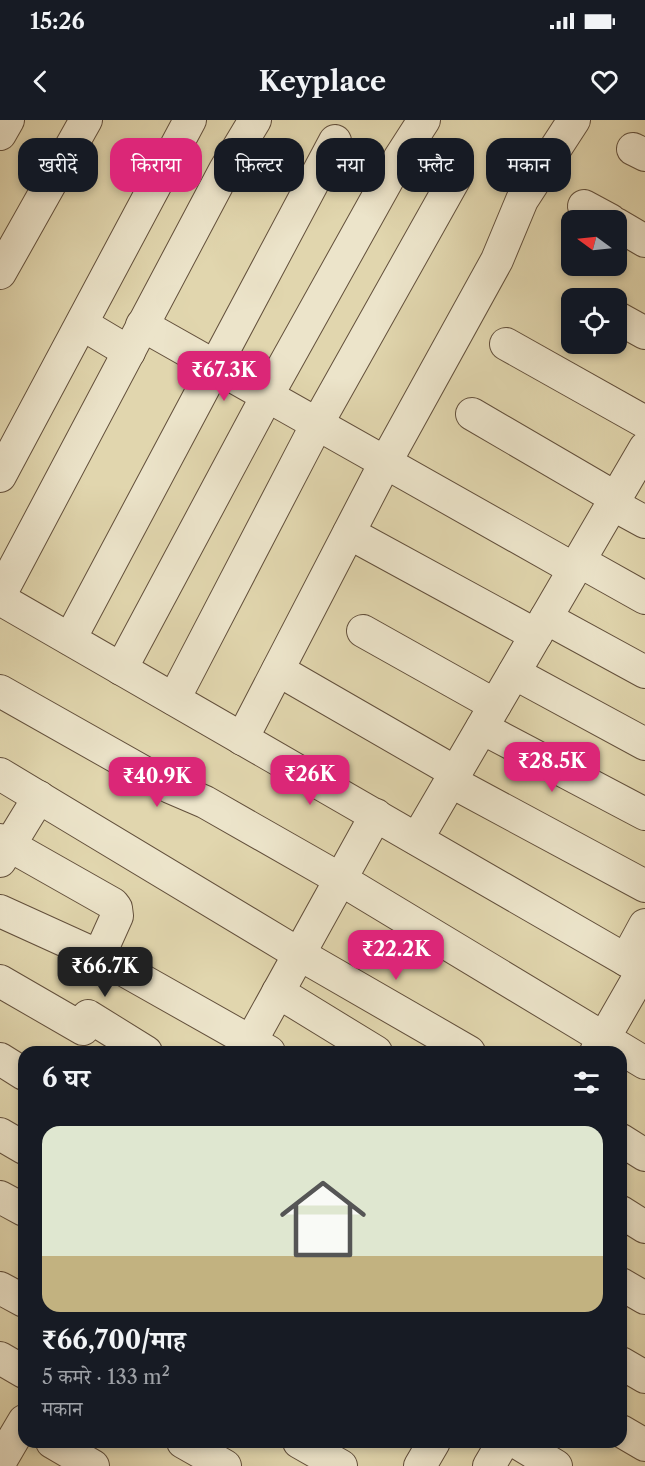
<!DOCTYPE html>
<html lang="hi">
<head>
<meta charset="utf-8">
<style>
	body { margin:0; font-family:"Libre Caslon Text","Noto Serif Devanagari",serif; background:#242831; color:#f1f3f6; height:100vh; display:flex; flex-direction:column; font-size:22px; white-space:nowrap }
	* { box-sizing:border-box; margin:0 }
	p { font-size:20px; color:#9ea1a6 }
	.icon { flex:none; width:33px; height:33px; fill:none; stroke:currentColor; stroke-width:2; stroke-linecap:round; stroke-linejoin:round }
	.map { position:relative; flex:1; overflow:hidden }
	.details { position:absolute; left:18px; top:926px; width:609px; height:402px; display:flex; flex-direction:column; background:#171b24; border-radius:18px; box-shadow:0 3px 9px #0003 }
	.details>* { flex:none }
	.banner { position:absolute; left:18px; top:18px; width:609px; height:54px; display:flex; gap:12px }
	.needle { width:39px; rotate:285deg }
	.tools { position:absolute; left:561px; top:90px; display:grid; gap:12px }
	.tools a { display:grid; place-items:center; width:66px; height:66px; border-radius:12px; background:#171b24; box-shadow:0 3px 9px #0003; font-size:30px }
	.price { position:absolute; translate:-50% -51px; padding:0 14px; border-radius:12px; background:#db2777; color:#fff; font-size:20px; line-height:39px; filter:drop-shadow(0 2px 3px #0008) }
	.price::after { content:''; position:absolute; left:50%; top:36px; width:18px; height:14px; margin-left:-9px; background:inherit; clip-path:polygon(0 0,100% 0,50% 100%) }
	.price.active { background:#222; color:#fff }
	ul { padding:0; list-style:none }
	li { display:grid; align-content:center; gap:12px; height:318px; padding:0 24px }
	li+li { border-top:2px solid #363941 }
	li span { display:grid; place-items:center; height:186px; border-radius:18px; color:#555 }
	li>.icon { margin-inline-start:auto }
	span .icon { width:108px; height:108px; fill:#fffc; stroke-width:1 }
	li b { font-size:26px }
	h2 { display:flex; justify-content:space-between; align-items:center; height:72px; padding:0 24px; font-size:26px }
	.chip { padding:0 21px; border-radius:18px; background:#171b24; box-shadow:0 3px 9px #0003; font-size:21px; line-height:54px }
	.chip.active { background:#db2777; color:#fff }
	.status { display:flex; justify-content:space-between; align-items:center; height:42px; padding:0 30px; background:#171b24; direction:ltr }
	.status svg { height:16px; fill:currentColor }
	header { display:flex; justify-content:space-between; align-items:center; height:78px; padding:0 24px; background:#171b24; font-size:27px; font-weight:700 }
	.map>svg:first-child { display:block }
	.lines { fill:none; stroke-linecap:round; stroke-linejoin:round }
	.minor-casing { stroke:#63503c; stroke-width:34 }
	.minor { stroke:#ece4ca; stroke-width:32 }
</style>
</head>
<body>
<div class="status"><b>15:26</b><svg viewBox="0 0 49 12"><path d="M0 12V9h3v3zM5 12V6h3v6zM10 12V3h3v9zM15 12V0h3v12zM26 1h20v11H26zM47 4h2v5h-2z"/></svg></div>
<header><svg class="icon" aria-label="back" viewBox="0 0 24 24"><path d="M15 5l-7 7 7 7"/></svg>Keyplace<svg class="icon" aria-label="heart" viewBox="0 0 24 24"><path d="M12 20l-8-8c-3-5 5-10 8-4 3-6 11-1 8 4z"/></svg></header>
<div class="map">
<svg width="645" height="1346" viewBox="0 0 645 1346">
	<rect width="100%" height="100%" fill="#e1d6ae"/>
	<filter id="stains"><feTurbulence type="fractalNoise" baseFrequency=".00333" numOctaves="4"/><feColorMatrix values="0 0 0 0 .2 0 0 0 0 .09 0 0 0 0 .02 0 0 0 .5 -.17"/></filter>
	<radialGradient id="worn" r=".72"><stop offset=".6" stop-color="#630" stop-opacity="0"/><stop offset="1" stop-color="#630" stop-opacity=".3"/></radialGradient>
	<g class="lines">
		<defs>
			<g id="minor">
				<polyline points="0,14 8,0"/>
				<polyline points="633,29 645,35"/>
				<polyline points="584,86 610,100"/>
				<polyline points="616,104 645,121"/>
				<polyline points="0,153 86,0"/>
				<polyline points="616,197 645,213"/>
				<polyline points="82,204 129,232"/>
				<polyline points="142,205 574,449"/>
				<polyline points="506,224 645,302"/>
				<polyline points="472,294 616,378"/>
				<polyline points="0,356 190,0"/>
				<polyline points="612,384 645,402"/>
				<polyline points="349,413 536,515"/>
				<polyline points="579,441 645,478"/>
				<polyline points="0,475 225,50 255,0"/>
				<polyline points="0,479 645,851"/>
				<polyline points="546,498 645,552"/>
				<polyline points="363,511 495,585"/>
				<polyline points="70,519 335,21"/>
				<polyline points="121,549 267,276 399,39 424,0"/>
				<polyline points="278,550 455,652"/>
				<polyline points="514,553 645,624"/>
				<polyline points="0,571 170,667 205,682 340,759 645,943"/>
				<polyline points="174,579 317,304 455,58"/>
				<polyline points="482,608 645,694"/>
				<polyline points="242,619 385,343 497,140 522,80 574,0"/>
				<polyline points="0,654 299,834 469,932"/>
				<polyline points="450,661 645,766"/>
				<polyline points="417,719 645,328"/>
				<polyline points="0,720 113,784 116,788 117,796 99,836"/>
				<polyline points="0,741 39,677"/>
				<polyline points="0,791 99,836 269,932"/>
				<polyline points="626,840 645,805"/>
				<polyline points="0,861 83,909 88,896 146,932"/>
				<polyline points="278,872 376,932"/>
				<polyline points="245,932 376,695"/>
				<polyline points="596,932 643,850"/>
				<polyline points="0,939 24,954"/>
				<polyline points="0,1014 24,1028"/>
				<polyline points="621,1020 645,1035"/>
				<polyline points="0,1077 24,1090"/>
				<polyline points="621,1092 645,1107"/>
				<polyline points="621,1164 645,1178"/>
				<polyline points="0,1168 24,1181"/>
				<polyline points="0,1238 24,1252"/>
				<polyline points="621,1243 645,1257"/>
				<polyline points="621,1311 645,1325"/>
				<polyline points="52,1322 93,1346"/>
				<polyline points="183,1322 225,1346"/>
				<polyline points="299,1322 341,1346"/>
				<polyline points="516,1322 556,1346"/>
				<polyline points="0,1342 24,1301"/>
				<polyline points="420,1346 434,1322"/>
				<polyline points="489,1346 503,1322"/>
			</g>
		</defs>
		<use href="#minor" class="minor-casing"/>
		<use href="#minor" class="minor"/>
	</g>
	<rect width="100%" height="100%" filter="url(#stains)"/>
	<rect width="100%" height="100%" fill="url(#worn)"/>
</svg>
<div class="tools">
<a><svg class="needle" viewBox="-14 -14 28 28"><path d="M0-13l5 13h-10z" fill="#e53935"/><path d="M0 13l5-13h-10z" fill="#9ea1a6"/></svg></a>
<a><svg class="icon" aria-label="locate" viewBox="0 0 24 24"><circle cx="12" cy="12" r="6"/><path d="M12 2v4M12 18v4M2 12h4M18 12h4"/></svg></a>
</div>
<b class="price" style="left:224px;top:282px">₹67.3K</b>
<b class="price" style="left:552px;top:673px">₹28.5K</b>
<b class="price" style="left:310px;top:686px">₹26K</b>
<b class="price" style="left:157px;top:688px">₹40.9K</b>
<b class="price" style="left:396px;top:861px">₹22.2K</b>
<b class="price active" style="left:105px;top:878px">₹66.7K</b>
<div class="banner">
<a class="chip">खरीदें</a>
<a class="chip active">किराया</a>
<a class="chip">फ़िल्टर</a>
<a class="chip">नया</a>
<a class="chip">फ़्लैट</a>
<a class="chip">मकान</a>
</div>
<section class="details">
<h2>6 घर<svg class="icon" aria-label="filters" viewBox="0 0 24 24"><path d="M4 7h16M4 17h16"/><circle cx="9" cy="7" r="2"/><circle cx="15" cy="17" r="2"/></svg></h2>
<ul>
<li><span style="background:linear-gradient(#dfe7d0 70%,#c2b280 0)"><svg class="icon" aria-label="home" viewBox="0 0 24 24"><path d="M3 11l9-7 9 7M6 9v11h12V9"/></svg></span><div><b>₹66,700/माह</b><p>5 कमरे · 133 m²</p><p>मकान</p></div></li>
</ul>
</section>
</div>
</body>
</html>
